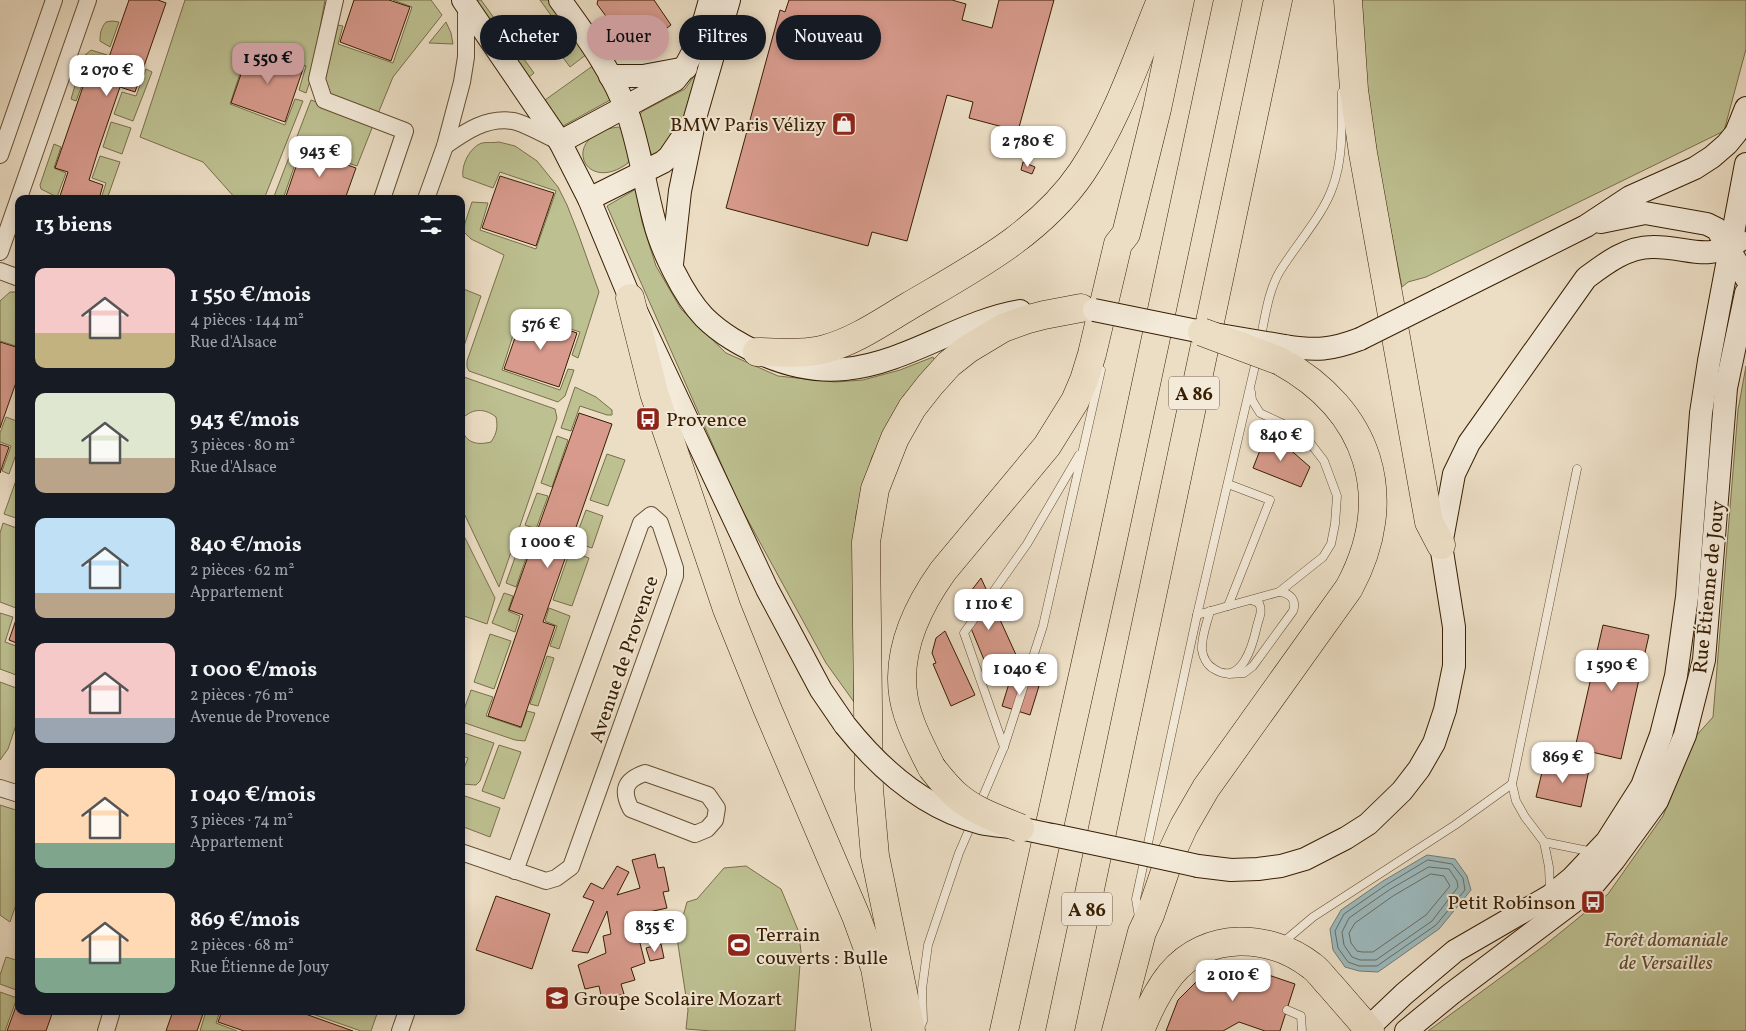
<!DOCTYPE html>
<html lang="fr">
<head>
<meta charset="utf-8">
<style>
	body { margin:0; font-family:Vollkorn,serif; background:#20242c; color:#f1f3f6; height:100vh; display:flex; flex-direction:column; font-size:19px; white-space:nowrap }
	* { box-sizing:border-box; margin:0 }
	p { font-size:16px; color:#9ea1a6 }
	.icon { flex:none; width:28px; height:28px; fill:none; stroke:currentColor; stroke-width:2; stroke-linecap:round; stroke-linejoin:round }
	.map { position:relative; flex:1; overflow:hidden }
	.drawer { position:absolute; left:15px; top:195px; width:450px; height:820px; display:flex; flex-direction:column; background:#171b24; border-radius:10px; box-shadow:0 2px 8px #0003 }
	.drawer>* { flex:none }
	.top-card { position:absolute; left:480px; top:15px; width:475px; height:45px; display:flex; gap:10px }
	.price { position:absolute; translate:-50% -42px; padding:0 11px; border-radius:10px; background:#fff; color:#222; font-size:16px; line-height:32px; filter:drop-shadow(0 1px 2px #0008) }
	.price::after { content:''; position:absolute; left:50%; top:30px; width:15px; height:11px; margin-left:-8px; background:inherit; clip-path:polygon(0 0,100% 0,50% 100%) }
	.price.on { background:#c59692; color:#111 }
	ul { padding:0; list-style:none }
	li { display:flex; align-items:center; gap:15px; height:125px; padding:0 20px }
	li span { display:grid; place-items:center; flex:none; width:140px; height:100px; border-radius:10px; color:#555 }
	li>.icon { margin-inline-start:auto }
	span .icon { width:60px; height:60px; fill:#fffc; stroke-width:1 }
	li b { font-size:21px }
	h2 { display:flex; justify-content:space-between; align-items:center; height:60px; padding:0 20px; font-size:21px }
	.tag { padding:0 18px; border-radius:22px; background:#171b24; box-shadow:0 2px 8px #0003; font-size:18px; line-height:45px }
	.tag.on { background:#c59692; color:#111 }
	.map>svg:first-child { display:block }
	.green { fill:#bdc091; stroke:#7a6f49 }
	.water { fill:#9cbabe; stroke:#747c72 }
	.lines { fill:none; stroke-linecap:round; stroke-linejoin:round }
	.shore { stroke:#6a6c60; stroke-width:1 }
	.building { fill:#d79a8c; stroke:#381e01 }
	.service-casing { stroke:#654e32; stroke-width:9 }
	.minor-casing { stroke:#654e32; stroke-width:18 }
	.secondary-casing { stroke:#381e01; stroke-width:24 }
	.trunk-casing { stroke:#381e01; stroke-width:29 }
	.motorway-casing { stroke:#381e01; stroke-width:29 }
	.service { stroke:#f3ead9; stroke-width:8 }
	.minor { stroke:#f3ead9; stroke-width:16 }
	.secondary { stroke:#f3ead9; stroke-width:22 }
	.trunk { stroke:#ecdec5; stroke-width:28 }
	.motorway { stroke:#ecdec5; stroke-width:28 }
	.secondary-bridge-casing { stroke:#381e01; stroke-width:24; stroke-linecap:butt }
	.trunk-bridge-casing { stroke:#381e01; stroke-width:29; stroke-linecap:butt }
	.motorway-bridge-casing { stroke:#381e01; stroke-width:29; stroke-linecap:butt }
	.secondary-bridge { stroke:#f3ead9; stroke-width:22 }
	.trunk-bridge { stroke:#ecdec5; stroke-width:28 }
	.motorway-bridge { stroke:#ecdec5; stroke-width:28 }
	.labels { text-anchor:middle; stroke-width:4; stroke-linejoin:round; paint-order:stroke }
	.shield { fill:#f3ead9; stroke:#705b42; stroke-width:1 }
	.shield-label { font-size:19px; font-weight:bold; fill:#381e01 }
	.poi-label { font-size:20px; fill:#381e01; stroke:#f3ead9; text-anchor:start }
	.street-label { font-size:20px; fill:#381e01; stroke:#f3ead9 }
	.park-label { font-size:20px; font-style:italic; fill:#604f2c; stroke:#f3ead9 }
</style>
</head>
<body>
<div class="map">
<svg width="1746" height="1031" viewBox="0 0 1746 1031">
	<rect width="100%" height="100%" fill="#ecdec5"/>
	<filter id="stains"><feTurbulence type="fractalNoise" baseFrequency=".004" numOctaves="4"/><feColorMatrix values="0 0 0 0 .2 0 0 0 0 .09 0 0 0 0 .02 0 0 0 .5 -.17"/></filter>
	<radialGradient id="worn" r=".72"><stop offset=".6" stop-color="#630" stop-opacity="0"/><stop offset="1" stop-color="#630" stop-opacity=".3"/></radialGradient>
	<g class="green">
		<polygon points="185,0 325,0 311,78 306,93 299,90 306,66 249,46 230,104 285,125 295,99 303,101 264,199 236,199 203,162 140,137"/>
		<polygon points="393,0 431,0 442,15 393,77 377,116 330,97 325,80 338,25 343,26 338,44 393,63 412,7"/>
		<polygon points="471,0 481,0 534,73 528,78"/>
		<polygon points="540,0 548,0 587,54 570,67 561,55 573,46"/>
		<polygon points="1360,0 1746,0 1746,49 1724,131 1426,277 1408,282 1402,287 1382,185 1368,98"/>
		<path d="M112 21 119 22 110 47 100 41C100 33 101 28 106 22Z"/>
		<polygon points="446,22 451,33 453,44 429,43"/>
		<polygon points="91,50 107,55 100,77 87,73 76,101 71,99 84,56"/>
		<polygon points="594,65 610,100 563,126 545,100"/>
		<polygon points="146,69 152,72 133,121 114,114 122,92 136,96"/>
		<polygon points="697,72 683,119 676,137 653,159 639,119 640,114 643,111 685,89"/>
		<polygon points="311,100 374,123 357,166 301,147 283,199 273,199"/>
		<polygon points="111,122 131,128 122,154 103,147"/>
		<path d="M618 127 623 130 630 156 628 163C584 196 558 135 618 127Z"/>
		<path d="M499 142 515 146 537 161 558 187 567 205 578 233 599 292 578 358 572 355 580 332 520 313 502 370 560 390 568 369 574 370 565 396 558 402 469 371 467 367V361L504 255 471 239 464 232 465 223 472 202 488 203 480 230 536 249 556 191 500 172 493 188 463 177C461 165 470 147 482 143 487 142 494 143 499 142Z"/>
		<polygon points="54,144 61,147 54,168 66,173 57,197 41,189 40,185"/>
		<polygon points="100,156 120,162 107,199 101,199 106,183 92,178"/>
		<polygon points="636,189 642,222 656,266 681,309 726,353 778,376 835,382 863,380 900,370 933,357 936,362 904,395 872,457 856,514 853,582 854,702 826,663 739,504 607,206"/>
		<polygon points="461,288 481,296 464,346 461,345"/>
		<polygon points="10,292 19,292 19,347 0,341 0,301"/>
		<polygon points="1746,366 1746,1031 1428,1031 1545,945 1608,894 1663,816 1696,736 1713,717 1738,410"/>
		<path d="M461 376 555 409 557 418 499 587 461 507V425C464 442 475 446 491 442 497 433 498 427 496 417 486 409 475 408 465 416L461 415Z"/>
		<polygon points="575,387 596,397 612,410 612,415 607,415 580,406 571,431 561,428"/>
		<polygon points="6,417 19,422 19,446 9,474 2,471 11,446 0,442 0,433"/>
		<polygon points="557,436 568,440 552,487 541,483"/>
		<polygon points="607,454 625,460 608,506 590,500"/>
		<polygon points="19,472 19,519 4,514"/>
		<polygon points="537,493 548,496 536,529 525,525"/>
		<polygon points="586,510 603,516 592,548 574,542"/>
		<polygon points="3,523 19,529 19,601 16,608 0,602 0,533"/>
		<polygon points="461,530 495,598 487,624 461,615"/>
		<polygon points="523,535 533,538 516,587 506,583"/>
		<polygon points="570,551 589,558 572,606 553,600"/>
		<polygon points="504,593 513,596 508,611 520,616 515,632 492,623"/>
		<polygon points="549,608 570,616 559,649 550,646 557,626 545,621"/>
		<polygon points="0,613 13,617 5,642 19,647 19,676 0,669"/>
		<polygon points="490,634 511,641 494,689 474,682"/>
		<polygon points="547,656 554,658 538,706 530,704"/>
		<polygon points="0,682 19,689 19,716 8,749 0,760"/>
		<path d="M471 690 493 697 486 716 521 728 527 711 535 713 525 741 515 740 465 723C460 714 468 700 471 690Z"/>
		<polygon points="461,732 494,743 480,781 476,785 461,784 461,776 468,758 461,756"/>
		<polygon points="499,745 521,752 504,799 482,791"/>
		<polygon points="465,796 500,808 490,837 461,826 461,808"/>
		<polygon points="0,805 19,811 19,896 10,922 0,915"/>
		<polygon points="746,866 781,889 798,930 801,951 795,1031 711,1031 686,1029 688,1010 677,938 687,902 697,899 724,868"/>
		<polygon points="6,957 19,961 19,991 0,984 0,975"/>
		<polygon points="0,992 17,998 5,1031 0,1031"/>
		<polygon points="206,1011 220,1011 216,1023 237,1031 200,1031"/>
		<polygon points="304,1011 378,1011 371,1031 361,1031"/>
	</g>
	<polygon class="water" points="1427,855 1455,859 1467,876 1471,890 1439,929 1378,972 1359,971 1345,967 1333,950 1330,929 1341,910 1383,881"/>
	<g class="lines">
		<g class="shore">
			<polygon points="1428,860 1452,864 1463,878 1465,890 1436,925 1377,966 1359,966 1348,962 1338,948 1335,931 1344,914 1386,885"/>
			<polygon points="1429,867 1449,869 1457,881 1458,887 1432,921 1376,960 1360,960 1352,957 1344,945 1342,932 1349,918 1389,890"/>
			<polygon points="1431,874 1444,876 1450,886 1426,915 1373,952 1362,952 1357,951 1351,943 1349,933 1355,923 1393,896"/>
		</g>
	</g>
	<g class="building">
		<polygon points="129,0 158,0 166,3 135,92 120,87 98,151 89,180 103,185 99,199 59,199 68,172 55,168 87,75 101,80"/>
		<polygon points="354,0 389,0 410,7 391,61 340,42"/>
		<polygon points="598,0 654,0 671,25 633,53 597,4"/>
		<polygon points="789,0 952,0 966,4 962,20 992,28 999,0 1054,0 1018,131 969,118 973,102 947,95 907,241 872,232 868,246 726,208 780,10 785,12"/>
		<polygon points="250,48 304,66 285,122 231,103"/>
		<polygon points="302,149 356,168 345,199 285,199"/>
		<polygon points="1023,162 1035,167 1032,174 1021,170"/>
		<polygon points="500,176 554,193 536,246 482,228"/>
		<polygon points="523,315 577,333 559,387 504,369"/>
		<polygon points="0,342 19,348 19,374 0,428"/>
		<polygon points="579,413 612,424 543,622 555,626 521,727 488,716 523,615 509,610"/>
		<polygon points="1266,435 1279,440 1310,467 1301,487 1253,468"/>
		<polygon points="0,444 9,447 0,473"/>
		<polygon points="981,578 1017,657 994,684 961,604"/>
		<polygon points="19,611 19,644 9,640"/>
		<polygon points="1603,625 1649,635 1621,759 1575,748"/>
		<polygon points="945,631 975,695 951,706 933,664 936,663 932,653 936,638"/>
		<polygon points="1011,677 1039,686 1030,715 1002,706"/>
		<polygon points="1545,760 1589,770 1581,807 1536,797"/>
		<polygon points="655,854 658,868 664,867 669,891 663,892 667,908 649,912 654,925 637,931 645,963 631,968 635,980 621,984 624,994 602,1000 599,986 585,989 578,965 606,953 603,936 611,934 607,911 588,953 572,951 594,901 583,897 591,883 603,889 617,866 629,872 617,895 640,888 632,860"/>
		<polygon points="496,896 550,914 532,969 476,950"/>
		<polygon points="661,944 664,958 650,961 646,948"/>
		<polygon points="1245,967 1295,984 1280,1031 1265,1031 1239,1022 1223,1031 1166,1031 1178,1000 1200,978"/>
		<polygon points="19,998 19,1011 53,1011 46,1031 7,1031"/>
		<polygon points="173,1011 204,1011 197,1031 166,1031"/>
		<polygon points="222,1011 297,1011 353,1031 244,1031 218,1022"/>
	</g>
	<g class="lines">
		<defs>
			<g id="service">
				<path d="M1260 341C1265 318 1268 291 1280 271 1296 245 1324 214 1333 186 1344 156 1341 123 1342 92"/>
				<polyline points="1228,606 1279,592 1323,557 1331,544 1335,524 1337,496 1324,461 1308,440 1290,427 1260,413 1252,400 1251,392"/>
				<path d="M1210 611C1207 623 1201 637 1202 650 1203 657 1207 665 1214 669 1242 687 1253 644 1257 626 1259 618 1263 611 1259 603L1252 600"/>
				<polyline points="1197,615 1257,357"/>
				<path d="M1229 674 1244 673 1253 666 1293 611C1297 600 1290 593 1279 592"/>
				<polyline points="1004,747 964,633 1027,544 1079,455"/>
				<polyline points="979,806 1004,747 1043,626 1101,370"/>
				<polyline points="1544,842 1593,852"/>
				<polyline points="1550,890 1549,867 1544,842 1525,817 1516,801 1512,784 1577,469"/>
				<polyline points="1139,917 1136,899 1197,615 1228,606 1270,500 1228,484"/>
				<polyline points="1281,944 1313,917 1455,825 1512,784"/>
				<polyline points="1287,1010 1301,1016 1302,1031"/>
				<polyline points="919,1030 923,1021 922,989 928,945 959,853 972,823"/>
			</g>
			<g id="minor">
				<polyline points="335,0 317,79 324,100 405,131 382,199"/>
				<path d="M445 146C465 132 486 117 513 121 525 123 548 137 560 142"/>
				<polyline points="0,155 54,0"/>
				<polyline points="426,199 445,146 462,82 466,57 466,4"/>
				<polyline points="0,252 88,0"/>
				<polyline points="0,271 19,278"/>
				<path d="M645 773 708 795 717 808 715 820 707 829 695 834 631 809C621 790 625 780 645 773Z"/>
				<polyline points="0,788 19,794"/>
				<polyline points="461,852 546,881 556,878 571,867 675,576 675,568 660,523 651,515 641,523 515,871"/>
				<polyline points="106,1031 112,1011"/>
				<polyline points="400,1031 407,1011"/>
			</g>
			<g id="secondary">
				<polyline points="463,0 560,142 589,199 630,298 767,589 821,690 845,725"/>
				<path d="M560 0C587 37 614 74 629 117 640 151 645 186 654 220 661 249 683 295 704 317 720 333 743 347 764 355 790 366 817 372 845 369 907 363 960 321 1020 311"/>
				<polyline points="610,76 643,76 686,68"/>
				<path d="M560 142 675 80C695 57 702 29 710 0"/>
				<polyline points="589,199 663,162 669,157 688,129"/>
				<polyline points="1601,222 1645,213 1707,224 1717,229 1746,278"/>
				<polyline points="672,264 680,191 695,118 729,0"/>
				<polyline points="1440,299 1586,226 1630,197 1695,168 1712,157 1727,144 1736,133 1746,108"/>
				<path d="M1285 346C1316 351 1331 350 1360 339"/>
				<path d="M1198 866 1231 870 1258 869 1281 866 1305 859 1346 838 1368 824 1402 791 1419 769 1434 743 1445 710 1454 666V627L1441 545 1454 474 1469 443 1586 278C1606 263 1627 247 1652 247 1686 246 1707 263 1739 241"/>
				<polyline points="1365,1031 1404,994 1455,951 1550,896 1572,878 1607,841 1642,786 1661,735 1676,676 1687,597 1701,413 1709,361 1746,164"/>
				<polyline points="1406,1031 1451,994 1589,890 1614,860 1657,801 1685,735 1704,660 1726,388 1746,293"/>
			</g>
			<g id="trunk">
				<polyline points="630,298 654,393 727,609 767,708 856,916 875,968 886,1031"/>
				<polyline points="911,1031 875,856 869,789 866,542 875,489 895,438 912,408 930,385 949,364 968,349 1003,328 1025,320 1044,315 1081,308"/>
				<path d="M1116 1031 1142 932 1150 915 1171 854 1184 826 1206 788 1349 588C1398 497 1369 410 1280 361"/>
				<path d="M1140 1031C1148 1011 1157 991 1171 974 1207 931 1269 933 1312 966 1319 971 1324 979 1330 985 1343 1000 1357 1016 1370 1031"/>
			</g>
			<g id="motorway">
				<polyline points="1348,0 1354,90 1363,153 1429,522 1441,545"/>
				<path d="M757 352C780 352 803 355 825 349 855 341 882 322 909 306 972 269 1040 234 1082 172 1117 120 1137 58 1161 0"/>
				<path d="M932 768C923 751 914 734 908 715 891 664 913 613 943 571L1047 446 1075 401 1084 380 1092 354 1118 244 1126 234 1157 109 1180 0"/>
				<polyline points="1004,1031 1110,553 1228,0"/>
				<path d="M1060 1031C1134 688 1204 343 1278 0"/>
			</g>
		</defs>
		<use href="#service" class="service-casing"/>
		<use href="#minor" class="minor-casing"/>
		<use href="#secondary" class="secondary-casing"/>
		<use href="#trunk" class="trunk-casing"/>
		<use href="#motorway" class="motorway-casing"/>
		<use href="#service" class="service"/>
		<use href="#minor" class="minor"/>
		<use href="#secondary" class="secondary"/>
		<use href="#trunk" class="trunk"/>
		<use href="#motorway" class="motorway"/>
		<defs>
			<g id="secondary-bridge">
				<polyline points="1094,310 1202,332 1285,346"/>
				<polyline points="1360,339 1440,299"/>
				<path d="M845 725C880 769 925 809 981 823 994 826 1007 826 1019 828 1030 830 1041 833 1053 835 1101 845 1149 855 1198 866"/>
			</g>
			<polyline id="trunk-bridge" points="1202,332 1280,361"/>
			<path id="motorway-bridge" d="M932 768C939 777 947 787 956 795 974 811 998 819 1020 828"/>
		</defs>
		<use href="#secondary-bridge" class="secondary-bridge-casing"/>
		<use href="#trunk-bridge" class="trunk-bridge-casing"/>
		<use href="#motorway-bridge" class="motorway-bridge-casing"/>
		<use href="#secondary-bridge" class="secondary-bridge"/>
		<use href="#trunk-bridge" class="trunk-bridge"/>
		<use href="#motorway-bridge" class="motorway-bridge"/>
	</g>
	<defs>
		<symbol id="shop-square" viewBox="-11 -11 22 22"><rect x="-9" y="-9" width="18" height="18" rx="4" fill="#8f2418" stroke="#f3ead9"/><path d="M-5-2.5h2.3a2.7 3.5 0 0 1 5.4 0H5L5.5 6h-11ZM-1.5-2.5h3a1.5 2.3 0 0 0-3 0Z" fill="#fff"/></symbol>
		<symbol id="bus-square" viewBox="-11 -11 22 22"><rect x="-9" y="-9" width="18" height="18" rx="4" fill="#8f2418" stroke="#f3ead9"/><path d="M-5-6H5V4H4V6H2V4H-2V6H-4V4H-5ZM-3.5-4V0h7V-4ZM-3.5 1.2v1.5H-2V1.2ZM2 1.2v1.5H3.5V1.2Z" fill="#fff"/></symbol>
		<symbol id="stadium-square" viewBox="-11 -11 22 22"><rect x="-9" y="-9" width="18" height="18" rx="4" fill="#8f2418" stroke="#f3ead9"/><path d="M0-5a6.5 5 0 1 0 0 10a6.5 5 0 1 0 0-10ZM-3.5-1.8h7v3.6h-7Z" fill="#fff"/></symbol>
		<symbol id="school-square" viewBox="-11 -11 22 22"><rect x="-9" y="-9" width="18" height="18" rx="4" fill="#8f2418" stroke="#f3ead9"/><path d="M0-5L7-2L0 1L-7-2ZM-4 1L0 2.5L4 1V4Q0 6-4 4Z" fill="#fff"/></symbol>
	</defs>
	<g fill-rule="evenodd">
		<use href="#shop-square" x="830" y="110" width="28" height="28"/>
		<use href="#bus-square" x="634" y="405" width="28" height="28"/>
		<use href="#bus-square" x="1579" y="888" width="28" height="28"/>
		<use href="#stadium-square" x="725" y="931" width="28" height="28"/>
		<use href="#school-square" x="543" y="984" width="28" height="28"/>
	</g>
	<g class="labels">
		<g class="shield">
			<rect x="1169" y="376.5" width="50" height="33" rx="4"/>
			<rect x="1062" y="892.5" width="50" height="33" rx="4"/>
		</g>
		<g class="shield-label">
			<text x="1194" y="400">A 86</text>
			<text x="1087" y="916">A 86</text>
		</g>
		<g class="poi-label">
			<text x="826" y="131" text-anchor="end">BMW Paris Vélizy</text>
			<text x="666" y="426">Provence</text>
			<text x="1576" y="909" text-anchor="end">Petit Robinson</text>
			<text x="756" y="941">Terrain<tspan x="756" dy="23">couverts : Bulle</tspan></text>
			<text x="574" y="1005">Groupe Scolaire Mozart</text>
		</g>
		<g class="street-label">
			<text transform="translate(1708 587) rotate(-84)" y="7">Rue Étienne de Jouy</text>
			<text transform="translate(623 659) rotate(-71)" y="7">Avenue de Provence</text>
		</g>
		<g class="park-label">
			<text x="1666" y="946">Forêt domaniale<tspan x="1666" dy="23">de Versailles</tspan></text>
		</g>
	</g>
	<rect width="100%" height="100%" filter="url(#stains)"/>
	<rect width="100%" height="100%" fill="url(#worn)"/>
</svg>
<b class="price on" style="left:268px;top:85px">1 550 €</b>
<b class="price" style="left:107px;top:97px">2 070 €</b>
<b class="price" style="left:1028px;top:168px">2 780 €</b>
<b class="price" style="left:320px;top:178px">943 €</b>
<b class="price" style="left:541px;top:351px">576 €</b>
<b class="price" style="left:1281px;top:462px">840 €</b>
<b class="price" style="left:548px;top:569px">1 000 €</b>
<b class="price" style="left:989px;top:631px">1 110 €</b>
<b class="price" style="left:1612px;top:692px">1 590 €</b>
<b class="price" style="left:1020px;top:696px">1 040 €</b>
<b class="price" style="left:1563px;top:784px">869 €</b>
<b class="price" style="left:655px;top:953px">835 €</b>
<b class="price" style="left:1233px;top:1002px">2 010 €</b>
<div class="top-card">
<a class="tag">Acheter</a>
<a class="tag on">Louer</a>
<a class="tag">Filtres</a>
<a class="tag">Nouveau</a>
</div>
<section class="drawer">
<h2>13 biens<svg class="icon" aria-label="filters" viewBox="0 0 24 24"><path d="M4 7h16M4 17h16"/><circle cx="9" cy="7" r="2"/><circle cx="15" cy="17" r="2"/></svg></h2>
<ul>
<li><span style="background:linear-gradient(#f6c9c9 65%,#c2b280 0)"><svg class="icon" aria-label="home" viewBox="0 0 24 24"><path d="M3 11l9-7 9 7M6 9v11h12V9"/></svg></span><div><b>1 550 €/mois</b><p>4 pièces · 144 m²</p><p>Rue d'Alsace</p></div></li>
<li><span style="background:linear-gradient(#dfe7d0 65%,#b9a48a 0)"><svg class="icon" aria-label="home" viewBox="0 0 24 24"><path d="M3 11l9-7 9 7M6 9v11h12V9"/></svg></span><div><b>943 €/mois</b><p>3 pièces · 80 m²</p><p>Rue d'Alsace</p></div></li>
<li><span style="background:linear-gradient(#bfe0f5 75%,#b9a48a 0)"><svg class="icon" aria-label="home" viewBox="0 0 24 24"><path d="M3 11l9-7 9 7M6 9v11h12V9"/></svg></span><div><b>840 €/mois</b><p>2 pièces · 62 m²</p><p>Appartement</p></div></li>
<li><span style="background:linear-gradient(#f6c9c9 75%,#9aa5b1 0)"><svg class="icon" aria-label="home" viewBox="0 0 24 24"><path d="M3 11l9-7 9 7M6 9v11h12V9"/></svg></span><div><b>1 000 €/mois</b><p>2 pièces · 76 m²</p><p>Avenue de Provence</p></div></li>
<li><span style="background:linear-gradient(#ffd9b3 75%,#7fa58c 0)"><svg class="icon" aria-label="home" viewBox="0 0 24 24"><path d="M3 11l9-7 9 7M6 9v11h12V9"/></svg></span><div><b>1 040 €/mois</b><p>3 pièces · 74 m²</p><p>Appartement</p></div></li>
<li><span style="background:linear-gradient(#ffd9b3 65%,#7fa58c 0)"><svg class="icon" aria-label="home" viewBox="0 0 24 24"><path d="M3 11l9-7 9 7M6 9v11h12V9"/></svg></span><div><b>869 €/mois</b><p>2 pièces · 68 m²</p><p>Rue Étienne de Jouy</p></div></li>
</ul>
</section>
</div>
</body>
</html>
